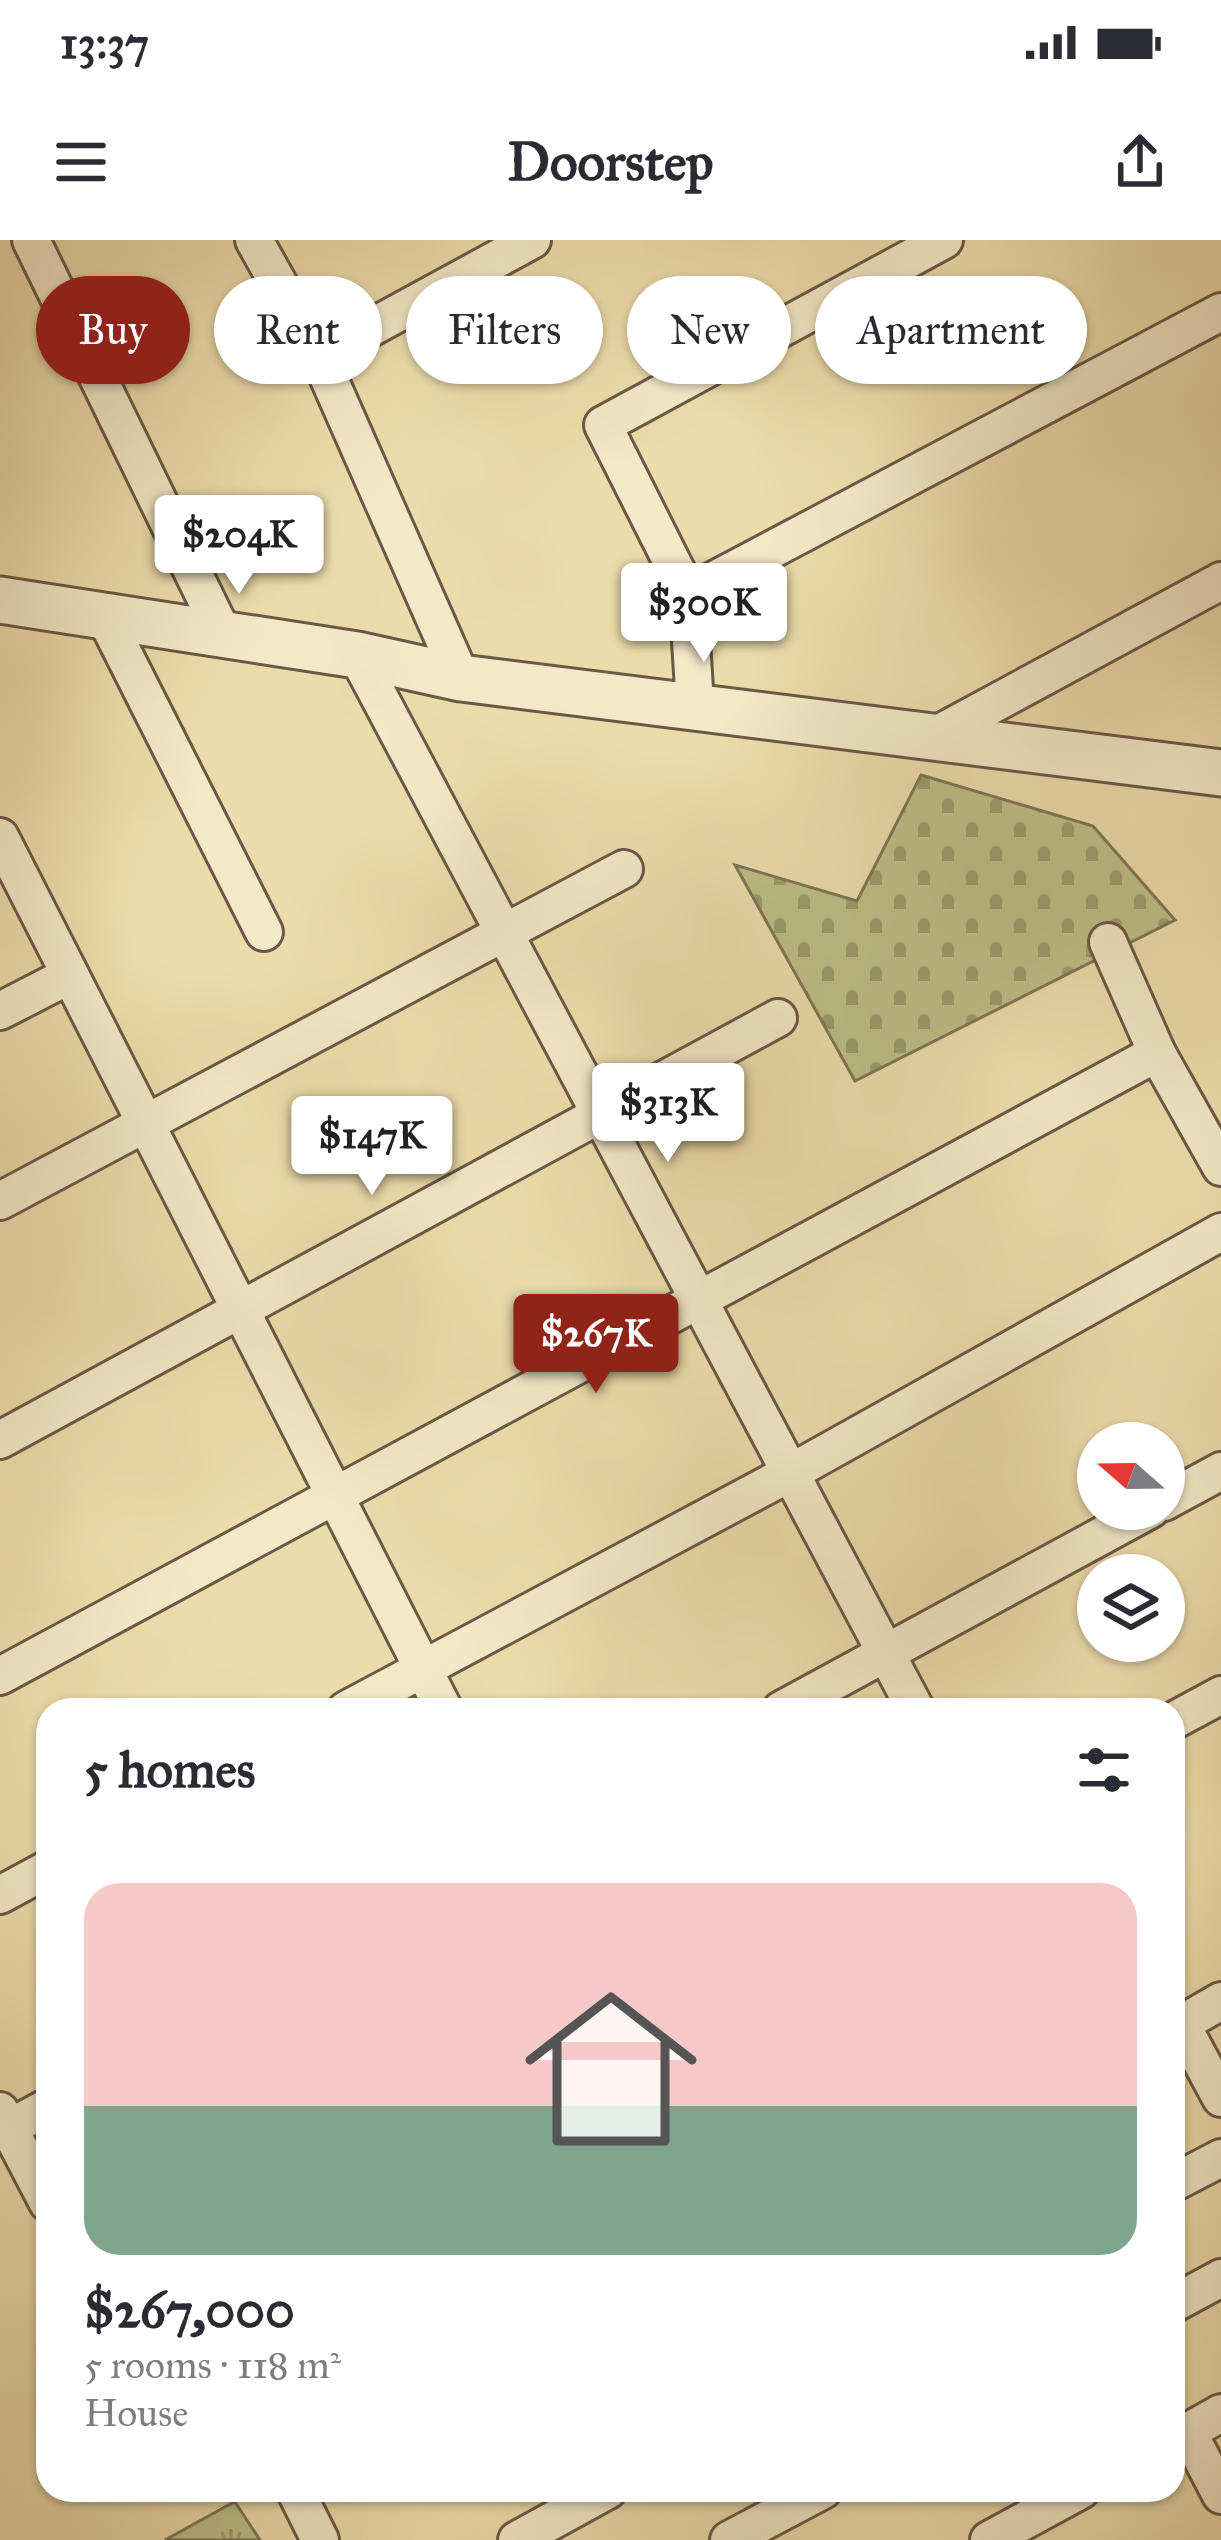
<!DOCTYPE html>
<html lang="en">
<head>
<meta charset="utf-8">
<style>
	body { margin:0; font-family:"IM FELL Great Primer",serif; background:#f2f2f3; color:#2b2b33; height:100vh; display:flex; flex-direction:column; font-size:45px; white-space:nowrap }
	* { box-sizing:border-box; margin:0 }
	p { font-size:39px; color:#7c7c81 }
	.icon { flex:none; width:66px; height:66px; fill:none; stroke:currentColor; stroke-width:2; stroke-linecap:round; stroke-linejoin:round }
	.map { position:relative; flex:1; overflow:hidden }
	.panel { position:absolute; left:36px; top:1458px; width:1149px; height:804px; display:flex; flex-direction:column; background:#fff; border-radius:36px; box-shadow:0 3px 9px #0004 }
	.panel>* { flex:none }
	.banner { position:absolute; left:36px; top:36px; width:1149px; height:108px; display:flex; gap:24px }
	.needle { width:78px; rotate:290deg }
	.fabs { position:absolute; left:1077px; top:1182px; display:grid; gap:24px }
	.fabs a { display:grid; place-items:center; width:108px; height:108px; border-radius:50%; background:#fff; box-shadow:0 3px 9px #0004; font-size:60px }
	.price { position:absolute; translate:-50% -102px; padding:0 27px; border-radius:12px; background:#fff; color:#222; font-size:39px; line-height:78px; filter:drop-shadow(0 3px 6px #0008) }
	.price::after { content:''; position:absolute; left:50%; top:72px; width:36px; height:27px; margin-left:-18px; background:inherit; clip-path:polygon(0 0,100% 0,50% 100%) }
	.price.active { background:#8f2418; color:#fff }
	ul { padding:0; list-style:none }
	li { display:grid; align-content:center; gap:24px; height:636px; padding:0 48px }
	li+li { border-top:3px solid #e1e1e2 }
	li span { display:grid; place-items:center; height:372px; border-radius:36px; color:#555 }
	li>.icon { margin-inline-start:auto }
	span .icon { width:216px; height:216px; fill:#fffc; stroke-width:1 }
	li b { font-size:51px }
	h2 { display:flex; justify-content:space-between; align-items:center; height:144px; padding:0 48px; font-size:51px }
	.chip { padding:0 42px; border-radius:54px; background:#fff; box-shadow:0 3px 9px #0004; font-size:42px; line-height:108px }
	.chip.active { background:#8f2418; color:#fff }
	.status { display:flex; justify-content:space-between; align-items:center; height:84px; padding:0 60px; background:#fff; direction:ltr }
	.status svg { height:33px; fill:currentColor }
	header { display:flex; justify-content:space-between; align-items:center; height:156px; padding:0 48px; background:#fff; font-size:54px; font-weight:700 }
	.map>svg:first-child { display:block }
	.cemetery { fill:url(#cemetery-stones); stroke:#7e7656; stroke-width:3 }
	.park { fill:url(#park-tufts); stroke:#7e7656; stroke-width:3 }
	.lines { fill:none; stroke-linecap:round; stroke-linejoin:round }
	.minor-casing { stroke:#6a5946; stroke-width:42 }
	.tertiary-casing { stroke:#6a5946; stroke-width:51 }
	.minor { stroke:#f3e8c8; stroke-width:36 }
	.tertiary { stroke:#f3e8c8; stroke-width:45 }
</style>
</head>
<body>
<div class="status"><b>13:37</b><svg viewBox="0 0 49 12"><path d="M0 12V9h3v3zM5 12V6h3v6zM10 12V3h3v9zM15 12V0h3v12zM26 1h20v11H26zM47 4h2v5h-2z"/></svg></div>
<header><svg class="icon" aria-label="menu" viewBox="0 0 24 24"><path d="M4 6h16M4 12h16M4 18h16"/></svg>Doorstep<svg class="icon" aria-label="share" viewBox="0 0 24 24"><path d="M12 15V3M7 8l5-5 5 5M5 13v7h14v-7"/></svg></header>
<div class="map">
<svg width="1221" height="2300" viewBox="0 0 1221 2300">
	<defs>
		<pattern id="cemetery-stones" width="16" height="16" patternUnits="userSpaceOnUse" patternTransform="scale(3)"><rect width="16" height="16" fill="#bdbf86"/><path d="M2 7V4a2 2 0 0 1 4 0v3zM10 15v-3a2 2 0 0 1 4 0v3z" fill="#9b9c6d"/></pattern>
		<pattern id="park-tufts" width="24" height="20" patternUnits="userSpaceOnUse" patternTransform="scale(3)"><rect width="24" height="20" fill="#bdbf86"/><path d="M3 7l-1-3M5 7V3M7 7l1-3M15 17l-1-3M17 17v-4M19 17l1-3" fill="none" stroke="#9b9c6d"/></pattern>
	</defs>
	<rect width="100%" height="100%" fill="#eddcab"/>
	<filter id="stains"><feTurbulence type="fractalNoise" baseFrequency=".00167" numOctaves="4"/><feColorMatrix values="0 0 0 0 .2 0 0 0 0 .09 0 0 0 0 .02 0 0 0 .5 -.17"/></filter>
	<radialGradient id="worn" r=".72"><stop offset=".6" stop-color="#630" stop-opacity="0"/><stop offset="1" stop-color="#630" stop-opacity=".3"/></radialGradient>
	<polygon class="cemetery" points="921,535 1093,586 1175,680 855,841 735,625 857,661"/>
	<polygon class="park" points="235,2262 260,2300 165,2300 234,2262"/>
	<g class="lines">
		<defs>
			<g id="minor">
				<polyline points="31,0 224,396"/>
				<polyline points="254,0 319,116 461,438"/>
				<polyline points="319,116 532,0"/>
				<polyline points="688,354 1221,72"/>
				<polyline points="106,379 264,692"/>
				<polyline points="357,415 916,1470"/>
				<polyline points="695,465 688,354 603,185 944,0"/>
				<polyline points="938,494 1221,341"/>
				<polyline points="0,597 444,1470"/>
				<polyline points="1108,702 1157,813 1221,927"/>
				<polyline points="0,771 70,735"/>
				<polyline points="0,961 624,629"/>
				<polyline points="0,1200 778,778"/>
				<polyline points="1164,1262 1221,1231"/>
				<polyline points="0,1436 1157,813"/>
				<polyline points="346,1470 790,1233 1221,992"/>
				<polyline points="781,1470 1151,1269"/>
				<polyline points="1173,1481 1221,1455"/>
				<polyline points="0,1655 48,1629"/>
				<polyline points="1221,1761 1181,1784 1221,1858"/>
				<polyline points="0,1871 48,1963"/>
				<polyline points="9,1888 48,1867"/>
				<polyline points="1173,1937 1175,1942 1221,1918"/>
				<polyline points="1173,2064 1221,2038"/>
				<polyline points="1188,2192 1221,2255"/>
				<polyline points="1173,2200 1221,2173"/>
				<polyline points="295,2250 320,2300"/>
				<polyline points="517,2300 608,2250"/>
				<polyline points="729,2300 823,2250"/>
				<polyline points="989,2300 1081,2250"/>
			</g>
			<polyline id="tertiary" points="0,360 357,415 461,438 1221,533"/>
		</defs>
		<use href="#minor" class="minor-casing"/>
		<use href="#tertiary" class="tertiary-casing"/>
		<use href="#minor" class="minor"/>
		<use href="#tertiary" class="tertiary"/>
	</g>
	<rect width="100%" height="100%" filter="url(#stains)"/>
	<rect width="100%" height="100%" fill="url(#worn)"/>
</svg>
<div class="fabs">
<a><svg class="needle" viewBox="-14 -14 28 28"><path d="M0-13l5 13h-10z" fill="#e53935"/><path d="M0 13l5-13h-10z" fill="#7c7c81"/></svg></a>
<a><svg class="icon" aria-label="layers" viewBox="0 0 24 24"><path d="M12 4l9 5-9 5-9-5zM3 14l9 5 9-5"/></svg></a>
</div>
<b class="price" style="left:239px;top:357px">$204K</b>
<b class="price" style="left:704px;top:425px">$300K</b>
<b class="price" style="left:668px;top:925px">$313K</b>
<b class="price" style="left:372px;top:958px">$147K</b>
<b class="price active" style="left:596px;top:1156px">$267K</b>
<div class="banner">
<a class="chip active">Buy</a>
<a class="chip">Rent</a>
<a class="chip">Filters</a>
<a class="chip">New</a>
<a class="chip">Apartment</a>
</div>
<section class="panel">
<h2>5 homes<svg class="icon" aria-label="filters" viewBox="0 0 24 24"><path d="M4 7h16M4 17h16"/><circle cx="9" cy="7" r="2"/><circle cx="15" cy="17" r="2"/></svg></h2>
<ul>
<li><span style="background:linear-gradient(#f6c9c9 60%,#7fa58c 0)"><svg class="icon" aria-label="home" viewBox="0 0 24 24"><path d="M3 11l9-7 9 7M6 9v11h12V9"/></svg></span><div><b>$267,000</b><p>5 rooms · 118 m²</p><p>House</p></div></li>
</ul>
</section>
</div>
</body>
</html>
